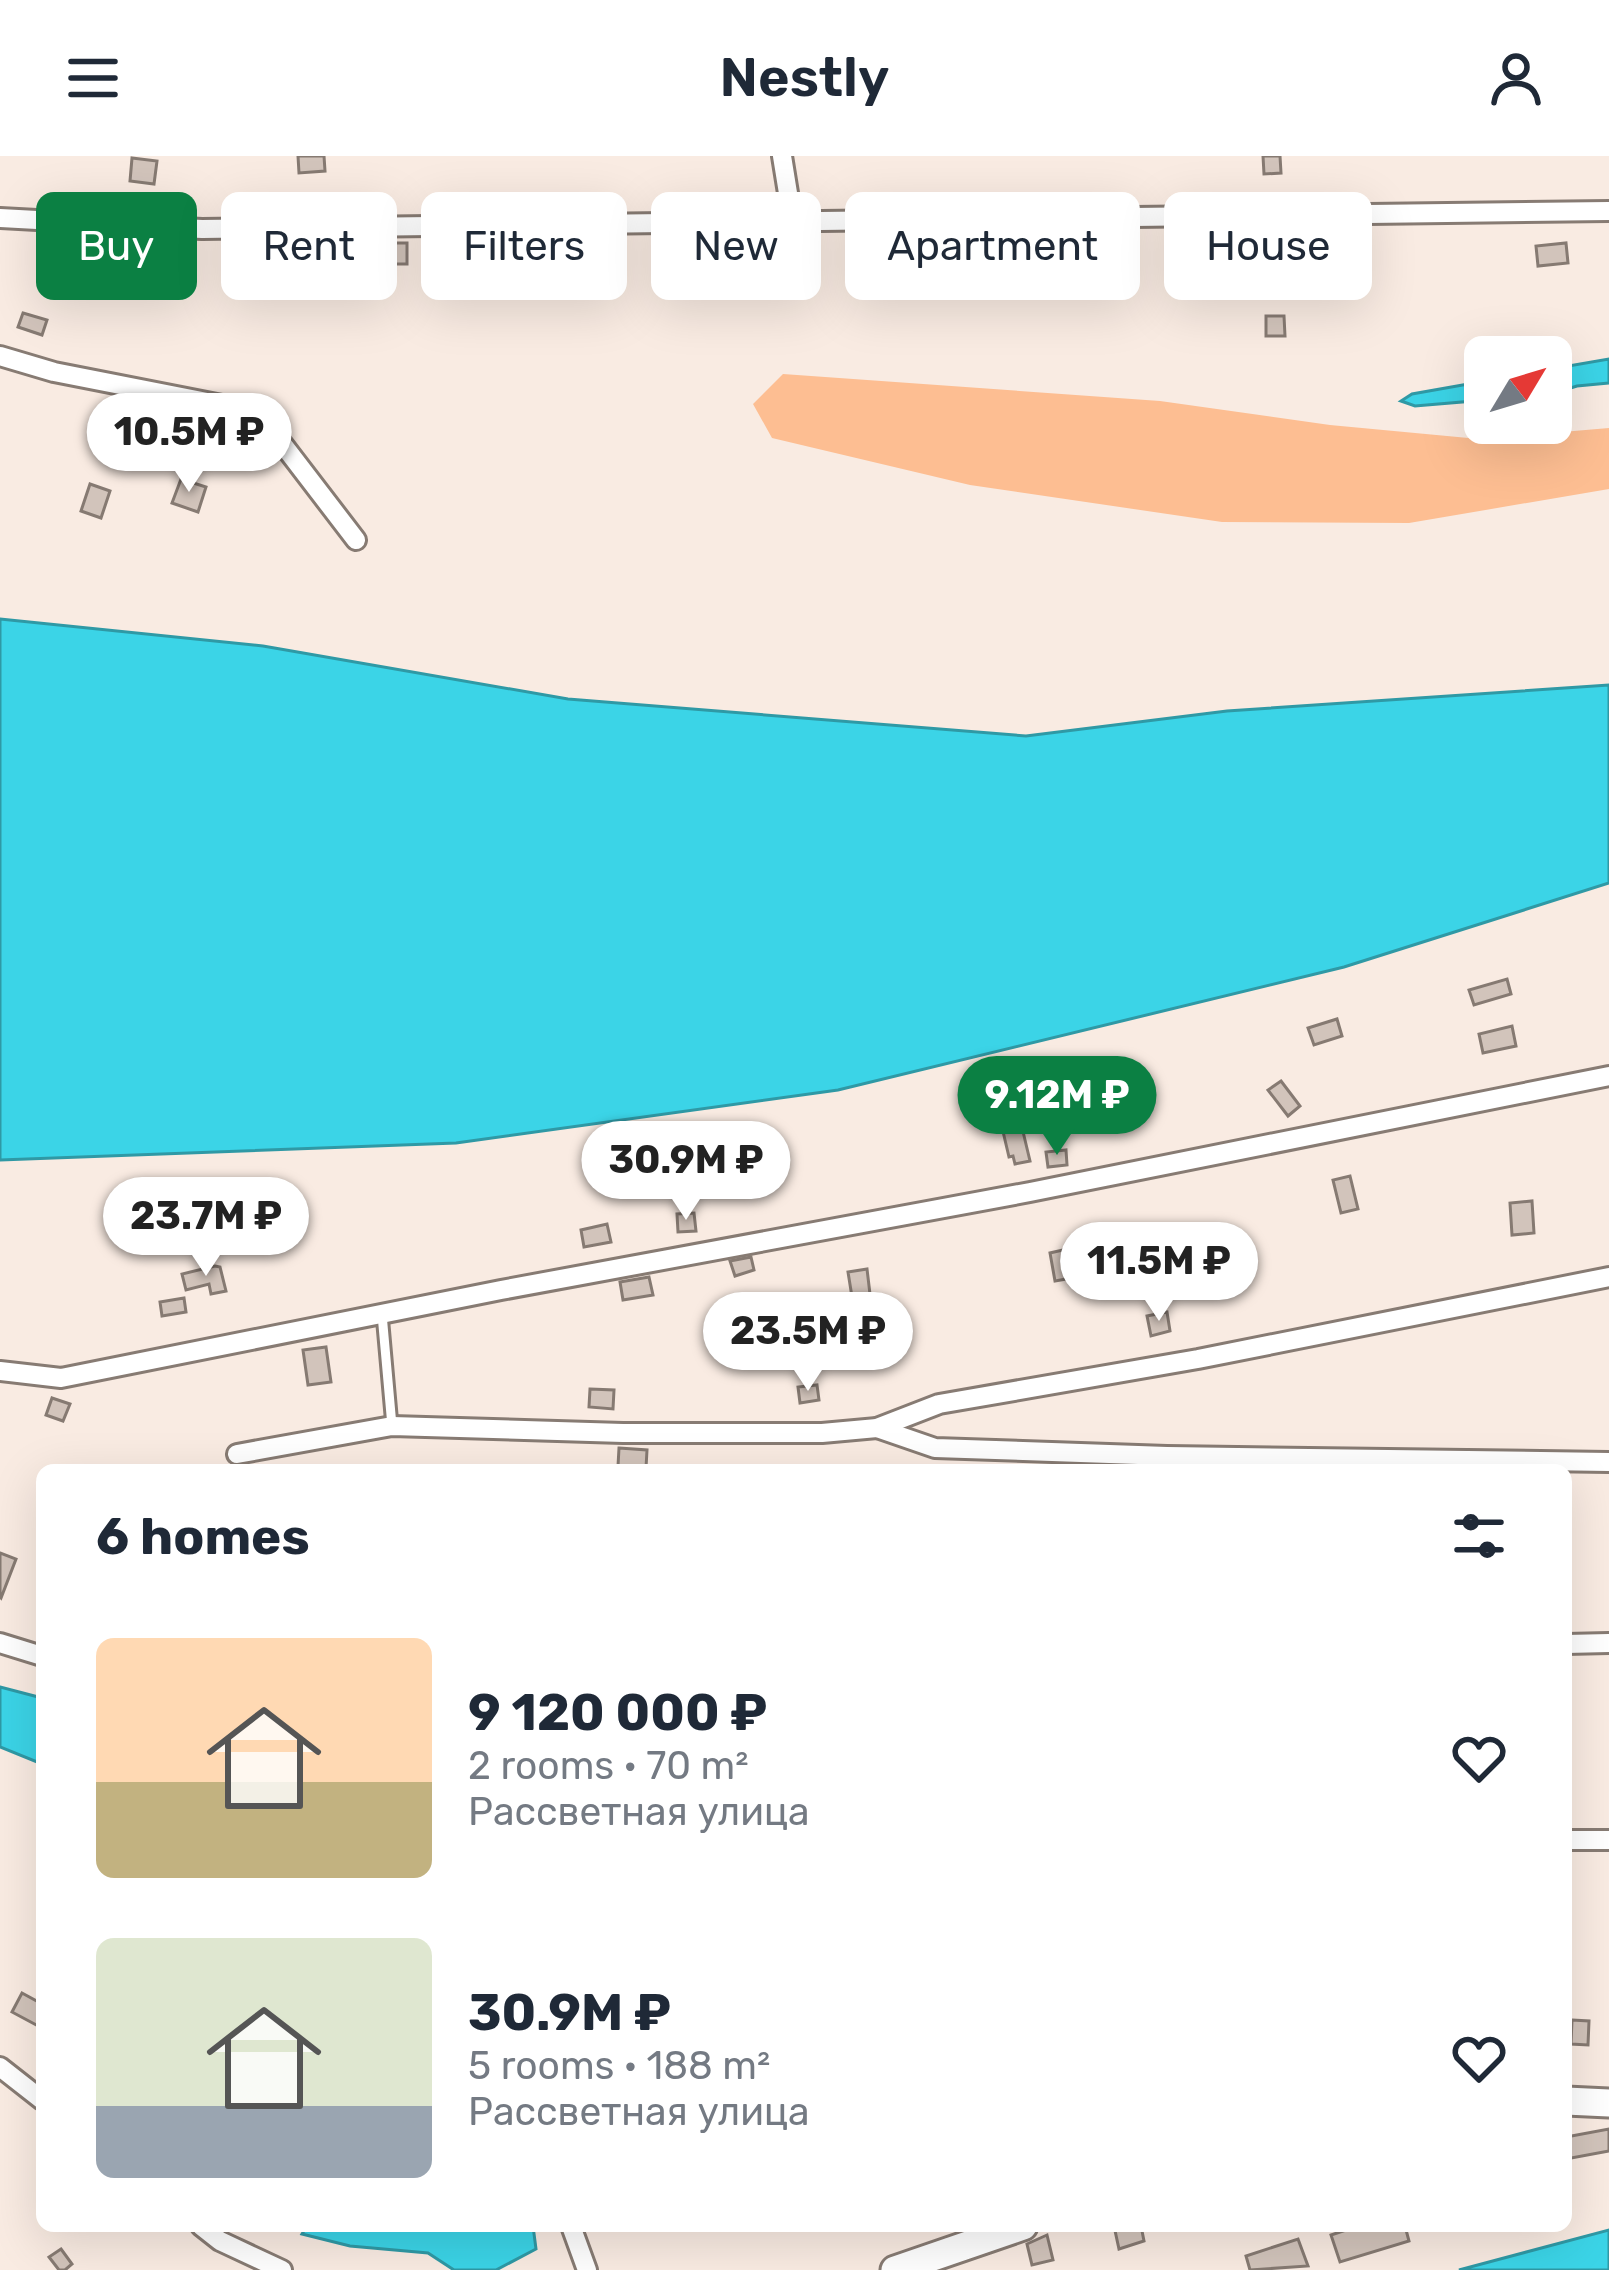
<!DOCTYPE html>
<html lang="en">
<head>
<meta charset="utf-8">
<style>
	body { margin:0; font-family:Rubik,sans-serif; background:#f6f6f7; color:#1f2937; height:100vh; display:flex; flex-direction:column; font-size:45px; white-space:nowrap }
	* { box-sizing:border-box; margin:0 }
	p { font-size:39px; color:#747a83 }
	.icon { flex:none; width:66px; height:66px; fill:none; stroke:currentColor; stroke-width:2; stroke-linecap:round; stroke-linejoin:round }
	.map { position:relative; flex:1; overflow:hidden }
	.details { position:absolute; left:36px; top:1308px; width:1536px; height:768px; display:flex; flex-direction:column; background:#fff; border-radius:18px; box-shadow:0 12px 48px #0002 }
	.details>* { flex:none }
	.hud { position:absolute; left:36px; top:36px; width:1539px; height:108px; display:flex; gap:24px }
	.needle { width:78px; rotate:52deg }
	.fabs { position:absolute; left:1464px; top:180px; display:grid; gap:24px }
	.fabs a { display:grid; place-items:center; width:108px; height:108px; border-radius:18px; background:#fff; box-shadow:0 12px 48px #0002; font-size:60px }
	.price { position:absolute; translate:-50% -102px; padding:0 27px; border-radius:42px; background:#fff; color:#222; font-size:39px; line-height:78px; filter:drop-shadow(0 3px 6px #0008) }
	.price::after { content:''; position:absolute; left:50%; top:72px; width:36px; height:27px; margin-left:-18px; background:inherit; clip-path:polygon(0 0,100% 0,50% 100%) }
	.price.selected { background:#0b8043; color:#fff }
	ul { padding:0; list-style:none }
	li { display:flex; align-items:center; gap:36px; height:300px; padding:0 60px }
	li span { display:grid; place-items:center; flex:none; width:336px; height:240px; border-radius:18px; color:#555 }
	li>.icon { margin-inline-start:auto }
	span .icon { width:144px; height:144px; fill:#fffc; stroke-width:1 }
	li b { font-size:51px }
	h2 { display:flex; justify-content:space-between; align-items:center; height:144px; padding:0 60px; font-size:51px }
	.tag { padding:0 42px; border-radius:18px; background:#fff; box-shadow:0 12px 48px #0002; font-size:42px; line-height:108px }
	.tag.selected { background:#0b8043; color:#fff }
	header { display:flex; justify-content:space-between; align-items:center; height:156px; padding:0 60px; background:#fff; font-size:54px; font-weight:600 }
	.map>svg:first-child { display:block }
	.green { fill:#fdbe92 }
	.water { fill:#3bd4e7; stroke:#2f99a5; stroke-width:3 }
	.building { fill:#d2c4bb; stroke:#867a72; stroke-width:3 }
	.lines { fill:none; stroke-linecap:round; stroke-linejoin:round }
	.lane-casing { stroke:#877b73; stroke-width:15 }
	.street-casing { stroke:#877b73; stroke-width:24 }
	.secondary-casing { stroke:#877b73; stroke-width:33 }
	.lane { stroke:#fff; stroke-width:9 }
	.street { stroke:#fff; stroke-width:18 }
	.secondary { stroke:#fff; stroke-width:27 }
</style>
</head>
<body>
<header><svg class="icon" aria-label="menu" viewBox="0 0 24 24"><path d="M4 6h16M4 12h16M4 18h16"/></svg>Nestly<svg class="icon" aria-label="person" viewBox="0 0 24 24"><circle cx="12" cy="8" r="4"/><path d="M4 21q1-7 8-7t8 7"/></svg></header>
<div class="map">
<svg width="1609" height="2114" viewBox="0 0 1609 2114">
	<rect width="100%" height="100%" fill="#f9ebe2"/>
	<polygon class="green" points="783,218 1160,245 1330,269 1479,283 1609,272 1609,333 1409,367 1222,366 970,329 772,282 753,248"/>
	<g class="water">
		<polygon points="1609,203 1609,227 1577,230 1551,238 1551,213"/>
		<polygon points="1485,225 1485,244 1415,250 1401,245 1412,238"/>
		<polygon points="0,463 263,490 568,543 1026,580 1227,555 1609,529 1609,727 1344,811 838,934 456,987 0,1004"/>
		<polygon points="0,1531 42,1542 42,1608 0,1591"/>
		<polygon points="307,2070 533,2070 536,2093 496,2114 454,2114 428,2097 350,2090 302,2078"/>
		<polygon points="1609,2074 1609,2114 1459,2114"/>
	</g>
	<g class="building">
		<polygon points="298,0 324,0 325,15 299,17"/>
		<polygon points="1263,0 1280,0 1281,17 1264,18"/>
		<polygon points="132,2 157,5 154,28 130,25"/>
		<polygon points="692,85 706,85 707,119 692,119"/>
		<rect x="389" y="87" width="18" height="21"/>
		<polygon points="1566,87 1568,107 1538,110 1536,90"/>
		<polygon points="23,157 47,164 42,179 18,171"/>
		<polygon points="1266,160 1284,160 1285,180 1266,180"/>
		<polygon points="181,323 206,331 198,356 172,347"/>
		<polygon points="90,328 110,335 101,362 81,355"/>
		<polygon points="1507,823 1511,838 1474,849 1469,834"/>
		<polygon points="1337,863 1342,880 1314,889 1308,872"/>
		<polygon points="1512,870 1516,890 1483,897 1479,878"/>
		<polygon points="1281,925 1300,950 1288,960 1268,934"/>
		<polygon points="1020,963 1030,1005 1015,1008 1013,1000 1009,1001 1001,967"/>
		<polygon points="1066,994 1067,1009 1048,1011 1046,996"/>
		<polygon points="1350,1020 1358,1053 1341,1057 1333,1024"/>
		<polygon points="1532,1045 1534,1077 1512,1079 1510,1047"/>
		<polygon points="694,1057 696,1075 678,1076 677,1058"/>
		<polygon points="607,1068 611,1086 584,1091 581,1074"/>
		<polygon points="1067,1093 1072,1122 1055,1125 1050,1097"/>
		<polygon points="751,1101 754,1114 735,1120 730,1105"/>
		<polygon points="215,1110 220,1111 226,1135 211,1138 209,1128 186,1134 182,1118"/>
		<polygon points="867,1113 870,1138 852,1141 848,1116"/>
		<polygon points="649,1121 653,1139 623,1144 620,1126"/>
		<polygon points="184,1142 186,1156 162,1160 160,1146"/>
		<polygon points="1167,1156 1170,1175 1151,1180 1147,1160"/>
		<polygon points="326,1191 331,1226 308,1229 303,1194"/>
		<polygon points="817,1229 819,1244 800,1247 798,1231"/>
		<polygon points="590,1233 614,1234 613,1253 589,1251"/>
		<polygon points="52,1242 70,1248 63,1265 46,1259"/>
		<polygon points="619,1292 647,1294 646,1312 618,1310"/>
		<polygon points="0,1397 16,1403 1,1442 0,1441"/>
		<polygon points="22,1837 42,1848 42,1872 12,1856"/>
		<polygon points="1572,1864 1589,1865 1588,1889 1571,1888"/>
		<polygon points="1609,1973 1609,1995 1566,2003 1566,1981"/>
		<polygon points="1114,2070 1141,2070 1144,2085 1119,2093"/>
		<polygon points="1358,2070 1405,2070 1409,2085 1340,2106 1331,2079"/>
		<polygon points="1047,2079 1053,2104 1032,2109 1027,2088"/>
		<polygon points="1298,2083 1308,2110 1250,2114 1246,2100"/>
		<polygon points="61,2093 72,2108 65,2114 59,2114 49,2101"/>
	</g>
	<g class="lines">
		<defs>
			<polyline id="lane" points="382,1158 392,1270"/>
			<g id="street">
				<polyline points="782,0 793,68"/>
				<polyline points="0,62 202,73 1609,55"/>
				<polyline points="0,200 54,216 258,256 356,384"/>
				<polyline points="0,1215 61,1222 501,1134 1030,1036 1609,920"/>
				<polyline points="877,1272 935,1292 1167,1300 1609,1306"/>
				<polyline points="237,1298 392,1270 623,1277 822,1277 877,1272 939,1248 1198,1203 1609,1121"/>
				<polyline points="0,1487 42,1500"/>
				<polyline points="1566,1488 1609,1487"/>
				<polyline points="1566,1684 1609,1684"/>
				<polyline points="0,1911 42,1944"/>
				<polyline points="201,2070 220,2085 282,2114"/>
				<polyline points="571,2070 587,2114"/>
			</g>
			<g id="secondary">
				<polyline points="1566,1945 1609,1947"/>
				<polyline points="895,2114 1023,2070"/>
			</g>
		</defs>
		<use href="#lane" class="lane-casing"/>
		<use href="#street" class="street-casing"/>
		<use href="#secondary" class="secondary-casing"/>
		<use href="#lane" class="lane"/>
		<use href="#street" class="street"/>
		<use href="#secondary" class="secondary"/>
	</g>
</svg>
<div class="fabs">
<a><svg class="needle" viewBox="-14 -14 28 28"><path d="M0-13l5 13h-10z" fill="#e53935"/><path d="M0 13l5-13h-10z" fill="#747a83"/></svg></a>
</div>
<b class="price" style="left:189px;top:339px">10.5M ₽</b>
<b class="price selected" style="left:1057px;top:1002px">9.12M ₽</b>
<b class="price" style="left:686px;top:1067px">30.9M ₽</b>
<b class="price" style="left:206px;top:1123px">23.7M ₽</b>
<b class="price" style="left:1159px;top:1168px">11.5M ₽</b>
<b class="price" style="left:808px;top:1238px">23.5M ₽</b>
<div class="hud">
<a class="tag selected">Buy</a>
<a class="tag">Rent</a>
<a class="tag">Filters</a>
<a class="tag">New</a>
<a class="tag">Apartment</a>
<a class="tag">House</a>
</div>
<section class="details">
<h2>6 homes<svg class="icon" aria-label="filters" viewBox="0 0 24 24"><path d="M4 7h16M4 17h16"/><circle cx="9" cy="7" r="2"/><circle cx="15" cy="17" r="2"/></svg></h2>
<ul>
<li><span style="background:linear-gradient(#ffd9b3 60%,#c2b280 0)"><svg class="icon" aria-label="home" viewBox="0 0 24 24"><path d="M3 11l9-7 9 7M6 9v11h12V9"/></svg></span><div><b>9 120 000 ₽</b><p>2 rooms · 70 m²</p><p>Рассветная улица</p></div><svg class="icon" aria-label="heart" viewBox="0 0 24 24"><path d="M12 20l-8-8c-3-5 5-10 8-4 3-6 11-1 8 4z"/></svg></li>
<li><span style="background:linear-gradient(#dfe7d0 70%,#9aa5b1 0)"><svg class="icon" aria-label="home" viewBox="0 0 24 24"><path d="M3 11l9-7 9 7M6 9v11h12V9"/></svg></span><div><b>30.9M ₽</b><p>5 rooms · 188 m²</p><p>Рассветная улица</p></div><svg class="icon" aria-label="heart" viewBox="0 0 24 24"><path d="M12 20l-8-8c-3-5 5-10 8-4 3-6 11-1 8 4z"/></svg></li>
</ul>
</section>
</div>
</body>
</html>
